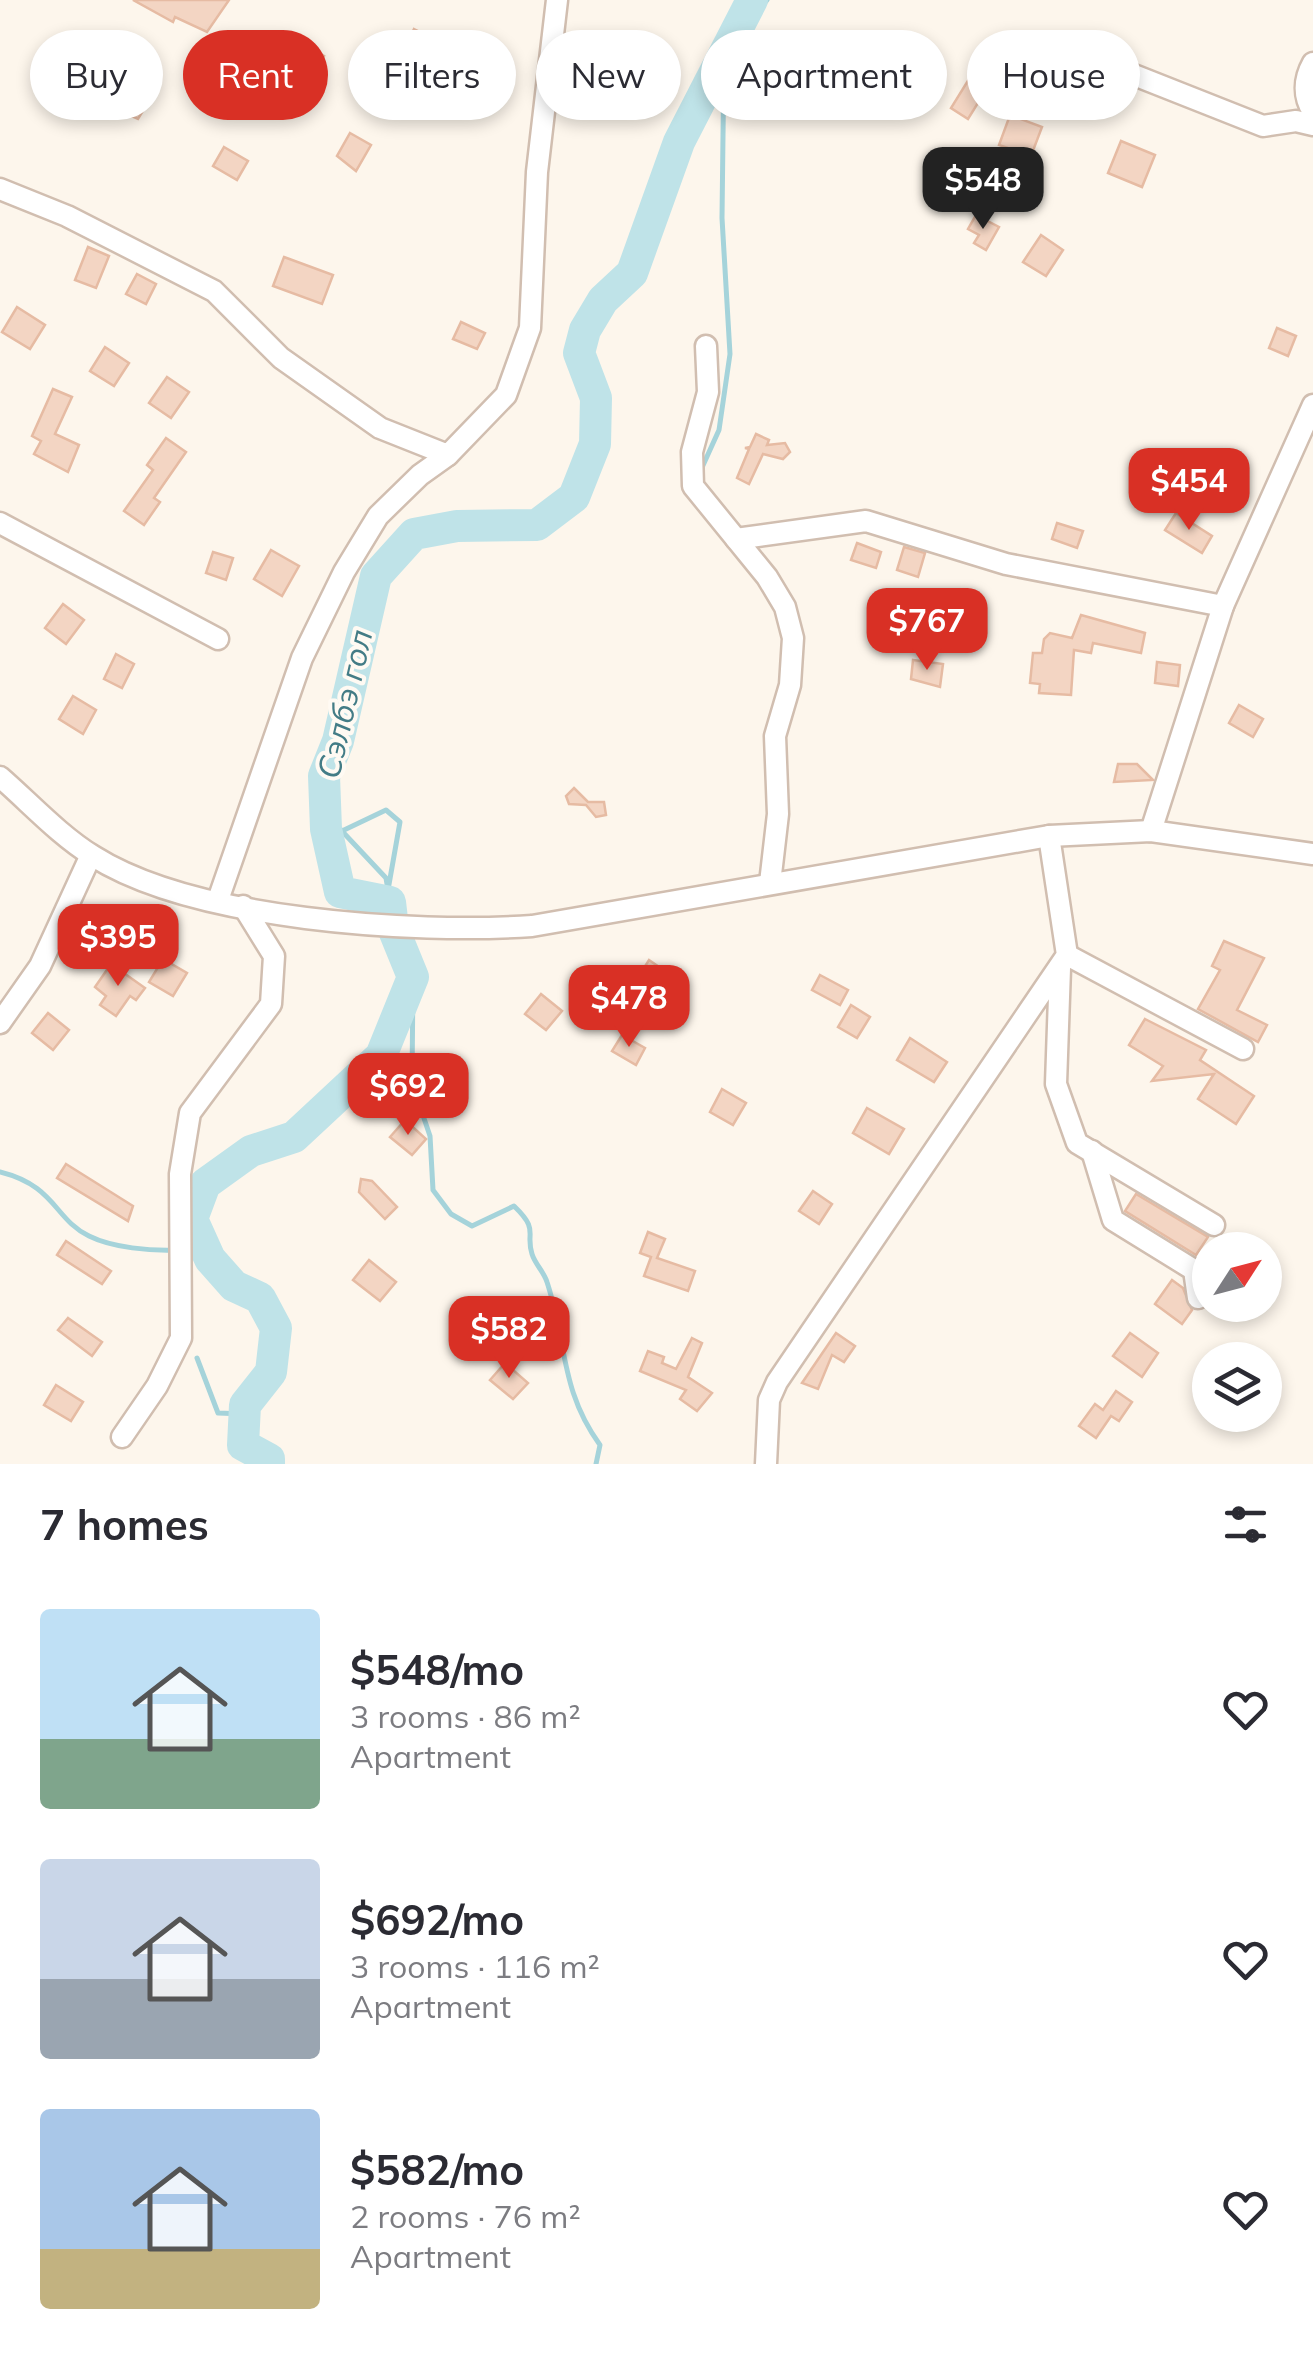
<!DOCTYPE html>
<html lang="en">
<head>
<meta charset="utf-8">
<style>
	body { margin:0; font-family:Mulish,sans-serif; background:#f2f2f3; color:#2b2b33; height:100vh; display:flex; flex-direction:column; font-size:38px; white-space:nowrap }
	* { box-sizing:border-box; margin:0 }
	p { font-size:32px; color:#7c7c81 }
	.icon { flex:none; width:55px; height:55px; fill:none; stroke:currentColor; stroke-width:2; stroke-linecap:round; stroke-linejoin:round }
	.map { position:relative; height:1464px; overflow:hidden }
	.details { display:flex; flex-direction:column; background:#fff; flex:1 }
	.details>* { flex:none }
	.guide { position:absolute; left:30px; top:30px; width:1255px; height:90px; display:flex; gap:20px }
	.needle { width:65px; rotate:54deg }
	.tools { position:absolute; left:1192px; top:1232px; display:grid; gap:20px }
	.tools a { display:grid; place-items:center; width:90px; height:90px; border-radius:50%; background:#fff; box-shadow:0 5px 15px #0003; font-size:50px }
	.price { position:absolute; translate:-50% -85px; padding:0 22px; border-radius:20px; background:#d93025; color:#fff; font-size:32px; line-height:65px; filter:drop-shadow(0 2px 5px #0008) }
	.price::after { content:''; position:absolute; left:50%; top:60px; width:30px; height:22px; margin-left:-15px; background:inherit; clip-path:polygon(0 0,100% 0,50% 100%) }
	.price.current { background:#222; color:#fff }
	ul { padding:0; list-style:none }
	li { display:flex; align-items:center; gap:30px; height:250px; padding:0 40px }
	li span { display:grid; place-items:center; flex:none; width:280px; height:200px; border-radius:10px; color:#555 }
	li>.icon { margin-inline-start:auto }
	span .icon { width:120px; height:120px; fill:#fffc; stroke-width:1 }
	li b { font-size:42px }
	h2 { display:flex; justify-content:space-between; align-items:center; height:120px; padding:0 40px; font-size:42px }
	.chip { padding:0 35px; border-radius:45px; background:#fff; box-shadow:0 5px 15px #0003; font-size:35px; line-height:90px }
	.chip.current { background:#d93025; color:#fff }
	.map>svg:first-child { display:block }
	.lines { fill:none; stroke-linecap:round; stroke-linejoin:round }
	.stream { stroke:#a5d3da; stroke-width:5 }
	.river { stroke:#bfe3e8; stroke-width:32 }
	.building { fill:#f3d5c3; stroke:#e6bba3; stroke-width:2.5 }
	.street-casing { stroke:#d1beb0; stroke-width:25 }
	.street { stroke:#fff; stroke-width:20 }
	.labels { text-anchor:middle; stroke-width:8; stroke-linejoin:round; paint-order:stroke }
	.water-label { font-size:32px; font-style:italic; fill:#437c86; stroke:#fffaf3 }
</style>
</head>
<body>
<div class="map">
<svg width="1313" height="1464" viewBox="0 0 1313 1464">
	<rect width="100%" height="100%" fill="#fdf6ec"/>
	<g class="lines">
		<g class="stream">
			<polyline points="700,472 719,430 730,354 722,218 724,54 767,0"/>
			<polyline points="325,813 386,878 390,902"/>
			<polyline points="342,831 386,810 400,822 388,890"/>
			<path d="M413 977 412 1083 430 1136 433 1190 451 1214 472 1226 514 1206C540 1231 525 1232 532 1254 535 1264 544 1272 547 1282 567 1343 560 1390 600 1445L596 1464"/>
			<path d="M0 1172C56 1186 54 1219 89 1236 113 1248 151 1251 177 1250"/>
			<polyline points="187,1251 210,1259"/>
			<polyline points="197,1358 218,1413 244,1414"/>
		</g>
		<polyline class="river" points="269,1464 269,1459 243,1445 245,1405 271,1372 276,1328 260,1298 234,1286 210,1259 192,1219 205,1184 251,1151 294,1137 381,1056 413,977 393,928 390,902 340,892 326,829 324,776 338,741 376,576 414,534 457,526 537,525 574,497 595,444 596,398 579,353 585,330 603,300 632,273 679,142 752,0"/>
	</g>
	<g class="building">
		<polygon points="133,0 229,0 207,32 175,17 173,22"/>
		<polygon points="414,29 438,41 428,59 405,47"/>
		<polygon points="292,38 324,56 311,78 279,60"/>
		<polygon points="969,79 986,90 968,119 951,108"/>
		<polygon points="129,80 153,94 138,119 113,108"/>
		<polygon points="1010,115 1042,127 1031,156 999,145"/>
		<polygon points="350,133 371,145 356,171 337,156"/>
		<polygon points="1121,141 1155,155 1142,187 1108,173"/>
		<polygon points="224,147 248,161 237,180 213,166"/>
		<polygon points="976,215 999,227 986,250 974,243 979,235 968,229"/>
		<polygon points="1041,235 1063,250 1046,276 1023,262"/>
		<polygon points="88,247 109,256 96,288 75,280"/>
		<polygon points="284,257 333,275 322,304 273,286"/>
		<polygon points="137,274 156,284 146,304 126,294"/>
		<polygon points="17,307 45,325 30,349 2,332"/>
		<polygon points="461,322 485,333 477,349 453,339"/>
		<polygon points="1277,328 1296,336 1288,356 1269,348"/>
		<polygon points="105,347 129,363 114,386 90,371"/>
		<polygon points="167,377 189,392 171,418 149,403"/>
		<polygon points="53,389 72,397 55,434 79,445 68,472 34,454 41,441 32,436"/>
		<polygon points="756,434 769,440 767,445 785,443 790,452 783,459 763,454 749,484 737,478 749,449 745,448 750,447"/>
		<polygon points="166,438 186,452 154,498 160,502 144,525 124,511 153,470 147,465"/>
		<polygon points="1176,513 1212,536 1202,553 1165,530"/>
		<polygon points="1057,523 1083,531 1077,548 1052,539"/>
		<polygon points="857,543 881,552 876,568 851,560"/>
		<polygon points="904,547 925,553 918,577 897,570"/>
		<polygon points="271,550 299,566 282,596 254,579"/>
		<polygon points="213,552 233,558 226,580 206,573"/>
		<polygon points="63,604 84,620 66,644 45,628"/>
		<polygon points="1081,615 1145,633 1141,653 1093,643 1091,653 1074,650 1071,695 1039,693 1040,684 1030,683 1033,653 1042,653 1044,639 1050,633 1072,638"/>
		<polygon points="116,654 134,664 122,688 104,679"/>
		<polygon points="913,660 943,664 940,687 911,679"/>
		<polygon points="1157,662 1180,665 1178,686 1155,683"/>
		<polygon points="73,696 96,710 83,734 59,719"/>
		<polygon points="1239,705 1263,719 1253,737 1229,723"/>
		<polygon points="1118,764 1137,764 1153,780 1114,782"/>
		<polygon points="574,788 588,802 604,802 606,815 596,817 586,805 569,804 566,796"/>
		<polygon points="1224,941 1264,958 1237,1010 1267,1025 1258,1042 1198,1009 1220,970 1212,966"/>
		<polygon points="163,959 187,973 173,996 149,982"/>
		<polygon points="649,960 668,973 654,994 635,982"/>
		<polygon points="111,964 145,988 136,1000 130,996 116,1016 100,1005 106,996 95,987"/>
		<polygon points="820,975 848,990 840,1005 812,990"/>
		<polygon points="541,994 562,1011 546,1030 525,1014"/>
		<polygon points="851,1005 870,1017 857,1038 838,1027"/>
		<polygon points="48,1013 69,1030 53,1050 32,1033"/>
		<polygon points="1145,1019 1206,1050 1200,1060 1254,1096 1236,1124 1198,1099 1214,1074 1152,1081 1163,1066 1129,1045"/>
		<polygon points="622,1035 645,1048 636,1065 612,1051"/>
		<polygon points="910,1038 947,1062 934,1082 897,1060"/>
		<polygon points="722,1089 746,1103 733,1125 710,1112"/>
		<polygon points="867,1108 904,1129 889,1154 853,1133"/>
		<polygon points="405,1120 426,1139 412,1155 390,1137"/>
		<polygon points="66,1164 133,1206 128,1221 57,1178"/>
		<polygon points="361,1179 372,1181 397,1207 385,1219 359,1192"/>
		<polygon points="813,1191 832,1204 819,1224 799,1211"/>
		<polygon points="1136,1194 1208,1237 1196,1255 1125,1211"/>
		<polygon points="648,1232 665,1239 657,1258 695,1271 688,1291 644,1276 651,1257 640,1253"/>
		<polygon points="66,1241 111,1271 102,1284 57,1255"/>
		<polygon points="369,1260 396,1282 380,1301 353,1280"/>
		<polygon points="1172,1280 1183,1288 1192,1310 1182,1324 1155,1304"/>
		<polygon points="68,1318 102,1342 92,1356 58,1330"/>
		<polygon points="836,1333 855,1346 844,1362 832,1355 818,1389 802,1383"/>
		<polygon points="1130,1333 1158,1353 1142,1377 1113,1356"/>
		<polygon points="692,1338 702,1343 688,1377 712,1393 697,1411 680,1399 686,1390 640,1371 648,1351 664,1357 662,1363 676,1369"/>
		<polygon points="505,1363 528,1383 513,1399 490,1380"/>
		<polygon points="56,1385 83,1402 71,1421 44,1405"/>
		<polygon points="1116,1391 1132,1402 1119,1421 1111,1416 1096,1438 1079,1426 1095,1404 1103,1410"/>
	</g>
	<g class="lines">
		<defs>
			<g id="street">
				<path d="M1313 63C1304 79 1303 96 1313 112"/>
				<polyline points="1121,81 1134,75 1263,126 1296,121 1313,125"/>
				<polyline points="0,189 67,216 214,291 281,358 380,428 448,455 506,395 530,328 537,172 557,0"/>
				<polyline points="706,346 708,392 692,452 693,486 767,577 785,607 793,638 790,685 775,736 778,814 770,883"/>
				<polyline points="0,523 218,639"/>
				<polyline points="736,539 866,521 1006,564 1223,606"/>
				<path d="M0 777C30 803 59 835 93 856 194 920 413 934 532 926L1049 836 1151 831 1313 854"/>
				<polyline points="1151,831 1223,606 1313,405"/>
				<polyline points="218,900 302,658 344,572 378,516 420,475 448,455"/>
				<polyline points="1067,955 1243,1049"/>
				<polyline points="1060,968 1056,1084 1077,1143 1214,1225"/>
				<polyline points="0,1023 40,966 91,855"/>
				<polyline points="1092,1151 1113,1220 1194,1270 1198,1298"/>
				<polyline points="122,1437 157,1386 181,1338 180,1174 190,1113 271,1004 274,956 243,906"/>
				<polyline points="766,1464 769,1400 777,1382 1067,955 1049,836"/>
			</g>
		</defs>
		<use href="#street" class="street-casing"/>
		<use href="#street" class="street"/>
	</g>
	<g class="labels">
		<g class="water-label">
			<text transform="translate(345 704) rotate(-77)" y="11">Сэлбэ гол</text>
		</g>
	</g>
</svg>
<div class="tools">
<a><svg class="needle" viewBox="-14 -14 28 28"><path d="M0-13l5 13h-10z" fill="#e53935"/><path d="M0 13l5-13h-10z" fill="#7c7c81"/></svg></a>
<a><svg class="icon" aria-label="layers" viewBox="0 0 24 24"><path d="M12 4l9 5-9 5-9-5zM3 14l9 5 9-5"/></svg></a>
</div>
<b class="price current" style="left:983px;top:232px">$548</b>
<b class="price" style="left:1189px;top:533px">$454</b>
<b class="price" style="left:927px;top:673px">$767</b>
<b class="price" style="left:118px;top:989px">$395</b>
<b class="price" style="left:629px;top:1050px">$478</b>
<b class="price" style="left:408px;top:1138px">$692</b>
<b class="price" style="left:509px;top:1381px">$582</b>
<div class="guide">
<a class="chip">Buy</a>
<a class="chip current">Rent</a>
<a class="chip">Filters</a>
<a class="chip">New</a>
<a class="chip">Apartment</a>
<a class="chip">House</a>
</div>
</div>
<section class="details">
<h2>7 homes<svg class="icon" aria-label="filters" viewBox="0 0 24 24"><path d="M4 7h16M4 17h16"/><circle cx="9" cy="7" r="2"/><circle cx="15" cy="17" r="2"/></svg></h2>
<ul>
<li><span style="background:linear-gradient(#bfe0f5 65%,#7fa58c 0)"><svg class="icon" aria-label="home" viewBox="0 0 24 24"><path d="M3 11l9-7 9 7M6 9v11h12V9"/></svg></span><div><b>$548/mo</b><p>3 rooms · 86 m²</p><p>Apartment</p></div><svg class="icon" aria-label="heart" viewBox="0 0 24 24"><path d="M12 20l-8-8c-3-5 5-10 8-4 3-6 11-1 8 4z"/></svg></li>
<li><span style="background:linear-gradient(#c9d6e8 60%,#9aa5b1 0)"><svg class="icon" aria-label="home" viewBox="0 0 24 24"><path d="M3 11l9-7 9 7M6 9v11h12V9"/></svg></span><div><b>$692/mo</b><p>3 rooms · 116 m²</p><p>Apartment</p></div><svg class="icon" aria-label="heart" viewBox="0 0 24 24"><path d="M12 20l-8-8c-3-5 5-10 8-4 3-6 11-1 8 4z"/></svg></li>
<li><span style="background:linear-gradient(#a9c7e8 70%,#c2b280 0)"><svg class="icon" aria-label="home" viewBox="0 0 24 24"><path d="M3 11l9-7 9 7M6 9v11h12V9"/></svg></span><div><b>$582/mo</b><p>2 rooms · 76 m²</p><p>Apartment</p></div><svg class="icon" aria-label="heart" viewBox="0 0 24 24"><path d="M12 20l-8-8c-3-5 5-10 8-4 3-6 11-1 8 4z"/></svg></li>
</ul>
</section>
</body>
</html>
